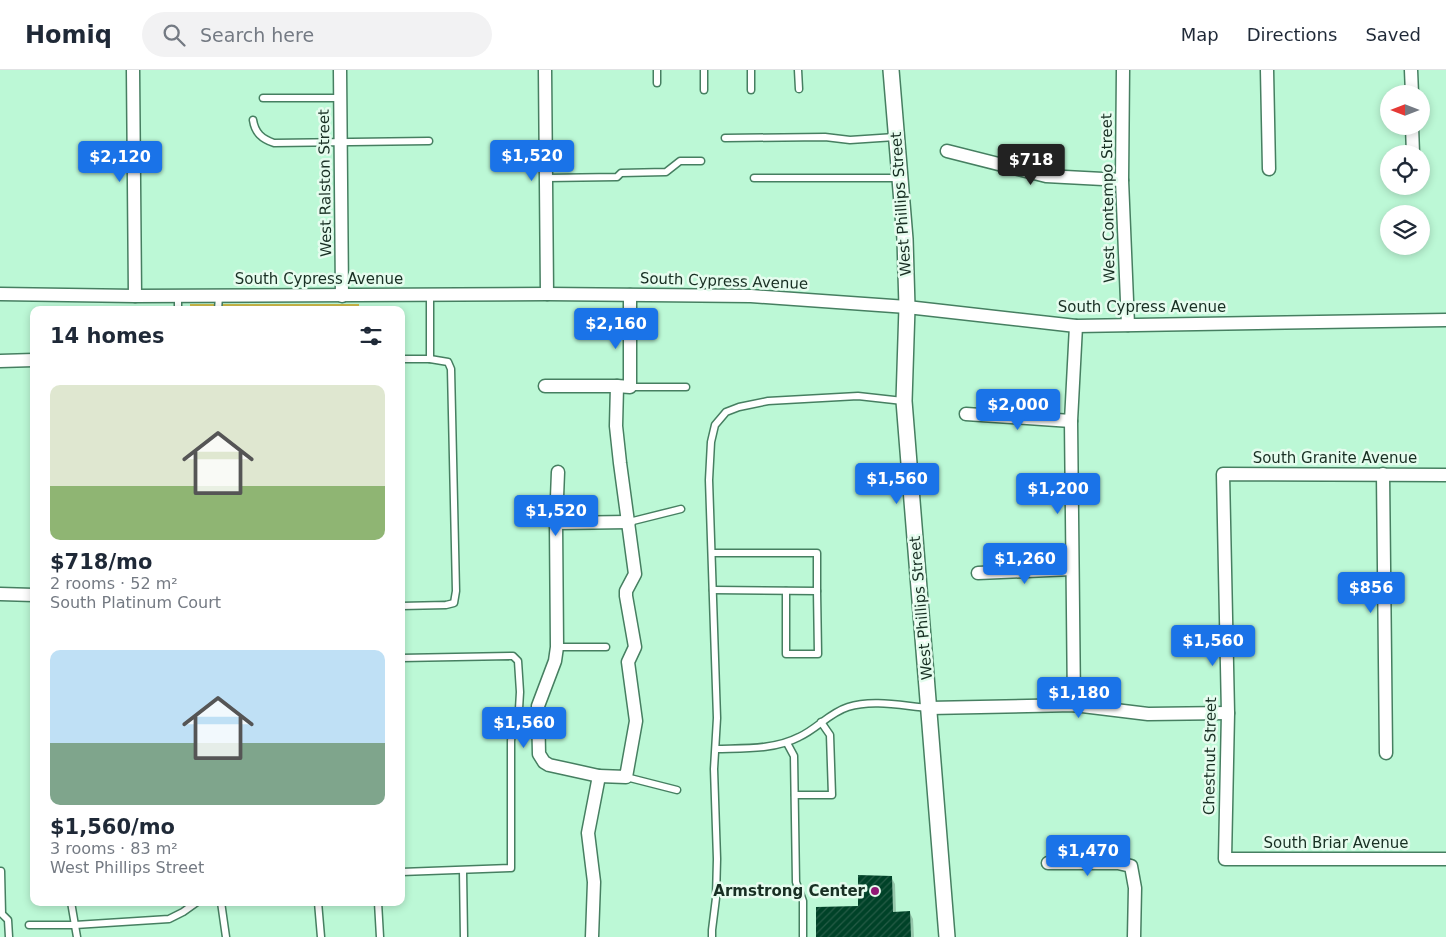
<!DOCTYPE html>
<html lang="en">
<head>
<meta charset="utf-8">
<style>
	body { margin:0; font-family:"DejaVu Sans",sans-serif; background:#f2f2f3; color:#1f2937; height:100vh; display:flex; flex-direction:column; font-size:19px; white-space:nowrap }
	* { box-sizing:border-box; margin:0 }
	p { font-size:16px; color:#747a83 }
	.icon { flex:none; width:28px; height:28px; fill:none; stroke:currentColor; stroke-width:2; stroke-linecap:round; stroke-linejoin:round }
	.map { position:relative; flex:1; overflow:hidden }
	.details { position:absolute; left:30px; top:236px; width:375px; height:600px; display:flex; flex-direction:column; background:#fff; border-radius:10px; box-shadow:0 2px 8px #0003 }
	.details>* { flex:none }
	.needle { width:32px; rotate:270deg }
	.buttons { position:absolute; left:1380px; top:15px; display:grid; gap:10px }
	.buttons a { display:grid; place-items:center; width:50px; height:50px; border-radius:50%; background:#fff; box-shadow:0 2px 8px #0003; font-size:25px }
	.price { position:absolute; translate:-50% -42px; padding:0 11px; border-radius:5px; background:#1a73e8; color:#fff; font-size:16px; line-height:32px; filter:drop-shadow(0 1px 2px #0008) }
	.price::after { content:''; position:absolute; left:50%; top:30px; width:15px; height:11px; margin-left:-8px; background:inherit; clip-path:polygon(0 0,100% 0,50% 100%) }
	.price.selected { background:#222; color:#fff }
	ul { padding:0; list-style:none }
	li { display:grid; align-content:center; gap:10px; height:265px; padding:0 20px }
	li span { display:grid; place-items:center; height:155px; border-radius:10px; color:#555 }
	li>.icon { margin-inline-start:auto }
	span .icon { width:90px; height:90px; fill:#fffc; stroke-width:1 }
	li b { font-size:21px }
	h2 { display:flex; justify-content:space-between; align-items:center; height:60px; padding:0 20px; font-size:21px }
	header { display:flex; align-items:center; gap:30px; box-sizing:border-box; height:70px; padding:0 25px; background:#fff; border-bottom:1px solid #e0e1e3 }
	header strong { font-size:24px }
	nav { display:flex; gap:28px; margin-inline-start:auto; font-size:18px }
	.search { width:350px; height:45px; background:#f2f2f3; display:flex; align-items:center; gap:12px; box-sizing:border-box; padding:0 18px; border-radius:28px; color:#747a83; font-size:19px }
	.map>svg:first-child { display:block }
	.park { fill:url(#park-dots) }
	.shadow { fill:#0003 }
	.building { fill:url(#building-hatch) }
	.lines { fill:none; stroke-linecap:round; stroke-linejoin:round }
	.service-casing { stroke:#467f61; stroke-width:9 }
	.minor-casing { stroke:#467f61; stroke-width:15 }
	.tertiary-casing { stroke:#467f61; stroke-width:18 }
	.path { stroke:#658d77; stroke-width:2; stroke-dasharray:1 4; stroke-linecap:butt }
	.service { stroke:#fff; stroke-width:6 }
	.minor { stroke:#fff; stroke-width:12 }
	.tertiary { stroke:#fff; stroke-width:15 }
	.poi-dot { fill:#911875; stroke:#e5fcee; stroke-width:2 }
	.labels { text-anchor:middle; stroke-width:5; stroke-linejoin:round; paint-order:stroke }
	.street-label { font-size:15px; fill:#182f23; stroke:#e5fcee }
	.poi-label { font-size:15px; font-weight:bold; fill:#182f23; stroke:#e5fcee; text-anchor:end }
</style>
</head>
<body>
<header>
<strong>Homiq</strong>
<div class="search"><svg class="icon" aria-label="search" viewBox="0 0 24 24"><circle cx="10" cy="10" r="6"/><path d="M15 15l6 6"/></svg>Search here</div>
<nav><a>Map</a><a>Directions</a><a>Saved</a></nav>
</header>
<div class="map">
<svg width="1446" height="867" viewBox="0 0 1446 867">
	<defs>
		<pattern id="park-dots" width="8" height="8" patternUnits="userSpaceOnUse" patternTransform="scale(1.25)"><rect width="8" height="8" fill="#cab747"/><path d="M2 2h.1M6 6h.1" fill="none" stroke="#a3953b" stroke-width="1.8" stroke-linecap="round"/></pattern>
		<pattern id="building-hatch" width="6" height="6" patternUnits="userSpaceOnUse" patternTransform="scale(1.25)"><rect width="6" height="6" fill="#004228"/><path d="M-1 1l2-2M0 6l6-6M5 7l2-2" fill="none" stroke="#255b46"/></pattern>
	</defs>
	<rect width="100%" height="100%" fill="#bcf8d6"/>
	<rect class="park" x="190" y="234" width="169" height="6"/>
	<polygon class="shadow" points="891,807 895,814 896,843 910,843 913,849 914,867 817,867 859,838"/>
	<polygon class="building" points="858,805 892,806 893,842 910,841 911,867 816,867 816,837 858,836"/>
	<g class="lines">
		<defs>
			<g id="service">
				<polyline points="704,0 704,20"/>
				<polyline points="751,0 751,20"/>
				<polyline points="798,0 799,19"/>
				<polyline points="657,13 657,0"/>
				<polyline points="263,28 341,28"/>
				<path d="M253 50C255 63 262 69 274 73L429 71"/>
				<polyline points="725,68 825,67 850,70 895,67"/>
				<polyline points="546,108 617,107 621,103 666,102 680,91 701,91"/>
				<polyline points="754,108 900,108"/>
				<polyline points="178,226 178,240"/>
				<polyline points="218,240 219,226"/>
				<polyline points="401,289 430,289 448,292 451,299 456,521 454,533 446,535 401,536"/>
				<polyline points="430,289 430,225"/>
				<polyline points="630,317 686,317"/>
				<polyline points="629,452 681,439"/>
				<polyline points="713,483 817,483 817,521 713,520"/>
				<polyline points="786,521 786,584 818,584 817,521"/>
				<polyline points="557,577 606,577"/>
				<polyline points="401,588 513,586 518,591 520,622 519,639 513,650 511,671 511,798 401,802"/>
				<polyline points="787,673 794,686 796,812 803,831 803,867"/>
				<path d="M716 679C743 678 774 680 799 667 817 659 829 643 848 637 873 629 903 636 929 638"/>
				<polyline points="626,707 677,720"/>
				<polyline points="795,725 832,725 830,665 821,652"/>
				<polyline points="1,801 2,844 8,850 9,867"/>
				<polyline points="463,801 464,867"/>
				<polyline points="71,832 77,867"/>
				<polyline points="221,832 226,867"/>
				<polyline points="318,832 321,867"/>
				<polyline points="378,832 380,867"/>
				<polyline points="29,855 75,855 169,849 183,842 197,832"/>
				<polyline points="712,867 712,860 716,828 717,789 714,699 717,648 709,410 711,372 715,355 726,342 739,337 768,331 858,326 903,331"/>
			</g>
			<g id="minor">
				<polyline points="133,0 135,226"/>
				<polyline points="340,0 342,226"/>
				<polyline points="545,0 547,224"/>
				<polyline points="1123,0 1122,110 1128,255"/>
				<polyline points="1267,0 1269,99"/>
				<polyline points="1411,0 1412,24"/>
				<polyline points="1412,56 1413,84"/>
				<polyline points="947,81 1046,106 1122,110"/>
				<polyline points="0,224 135,226 547,224 751,226 907,237 1076,256 1446,250"/>
				<polyline points="0,291 34,290"/>
				<polyline points="545,316 617,316 616,356 620,393 635,504 626,521 626,526 635,577 628,592 636,651 626,707 599,706"/>
				<polyline points="617,316 630,317 630,225"/>
				<polyline points="966,344 1071,351"/>
				<polyline points="558,402 556,453 629,452"/>
				<polyline points="1383,404 1386,683"/>
				<polyline points="1446,405 1223,404 1228,643 1225,789 1446,789"/>
				<polyline points="556,453 557,577 555,591 538,636 539,684 544,692 549,695 599,706 588,763 594,812 592,867"/>
				<polyline points="978,503 1072,499"/>
				<polyline points="0,524 34,525"/>
				<polyline points="1074,635 1071,351 1076,256"/>
				<polyline points="929,638 1074,635 1148,644 1228,643"/>
				<polyline points="1048,793 1118,793 1131,796 1135,818 1134,867"/>
			</g>
			<polyline id="tertiary" points="891,0 905,169 907,237 904,331 947,867"/>
		</defs>
		<use href="#service" class="service-casing"/>
		<use href="#minor" class="minor-casing"/>
		<use href="#tertiary" class="tertiary-casing"/>
		<polyline class="path" points="332,239 332,240"/>
		<use href="#service" class="service"/>
		<use href="#minor" class="minor"/>
		<use href="#tertiary" class="tertiary"/>
	</g>
	<circle class="poi-dot" cx="875" cy="821" r="5"/>
	<g class="labels">
		<g class="street-label">
			<text transform="translate(325 113) rotate(-91)" y="5">West Ralston Street</text>
			<text transform="translate(1108 128) rotate(-91)" y="5">West Contempo Street</text>
			<text transform="translate(901 134) rotate(-94)" y="5">West Phillips Street</text>
			<text x="319" y="214">South Cypress Avenue</text>
			<text transform="translate(724 211) rotate(2)" y="5">South Cypress Avenue</text>
			<text x="1142" y="242">South Cypress Avenue</text>
			<text x="1335" y="393">South Granite Avenue</text>
			<text transform="translate(921 538) rotate(-95)" y="5">West Phillips Street</text>
			<text transform="translate(1210 686) rotate(-89)" y="5">Chestnut Street</text>
			<text x="1336" y="778">South Briar Avenue</text>
		</g>
		<g class="poi-label">
			<text x="865" y="826">Armstrong Center</text>
		</g>
	</g>
</svg>
<div class="buttons">
<a><svg class="needle" viewBox="-14 -14 28 28"><path d="M0-13l5 13h-10z" fill="#e53935"/><path d="M0 13l5-13h-10z" fill="#747a83"/></svg></a>
<a><svg class="icon" aria-label="locate" viewBox="0 0 24 24"><circle cx="12" cy="12" r="6"/><path d="M12 2v4M12 18v4M2 12h4M18 12h4"/></svg></a>
<a><svg class="icon" aria-label="layers" viewBox="0 0 24 24"><path d="M12 4l9 5-9 5-9-5zM3 14l9 5 9-5"/></svg></a>
</div>
<b class="price" style="left:532px;top:112px">$1,520</b>
<b class="price" style="left:120px;top:113px">$2,120</b>
<b class="price selected" style="left:1031px;top:116px">$718</b>
<b class="price" style="left:616px;top:280px">$2,160</b>
<b class="price" style="left:1018px;top:361px">$2,000</b>
<b class="price" style="left:897px;top:435px">$1,560</b>
<b class="price" style="left:1058px;top:445px">$1,200</b>
<b class="price" style="left:556px;top:467px">$1,520</b>
<b class="price" style="left:1025px;top:515px">$1,260</b>
<b class="price" style="left:1371px;top:544px">$856</b>
<b class="price" style="left:1213px;top:597px">$1,560</b>
<b class="price" style="left:1079px;top:649px">$1,180</b>
<b class="price" style="left:524px;top:679px">$1,560</b>
<b class="price" style="left:1088px;top:807px">$1,470</b>
<section class="details">
<h2>14 homes<svg class="icon" aria-label="filters" viewBox="0 0 24 24"><path d="M4 7h16M4 17h16"/><circle cx="9" cy="7" r="2"/><circle cx="15" cy="17" r="2"/></svg></h2>
<ul>
<li><span style="background:linear-gradient(#dfe7d0 65%,#8fb573 0)"><svg class="icon" aria-label="home" viewBox="0 0 24 24"><path d="M3 11l9-7 9 7M6 9v11h12V9"/></svg></span><div><b>$718/mo</b><p>2 rooms · 52 m²</p><p>South Platinum Court</p></div></li>
<li><span style="background:linear-gradient(#bfe0f5 60%,#7fa58c 0)"><svg class="icon" aria-label="home" viewBox="0 0 24 24"><path d="M3 11l9-7 9 7M6 9v11h12V9"/></svg></span><div><b>$1,560/mo</b><p>3 rooms · 83 m²</p><p>West Phillips Street</p></div></li>
</ul>
</section>
</div>
</body>
</html>
